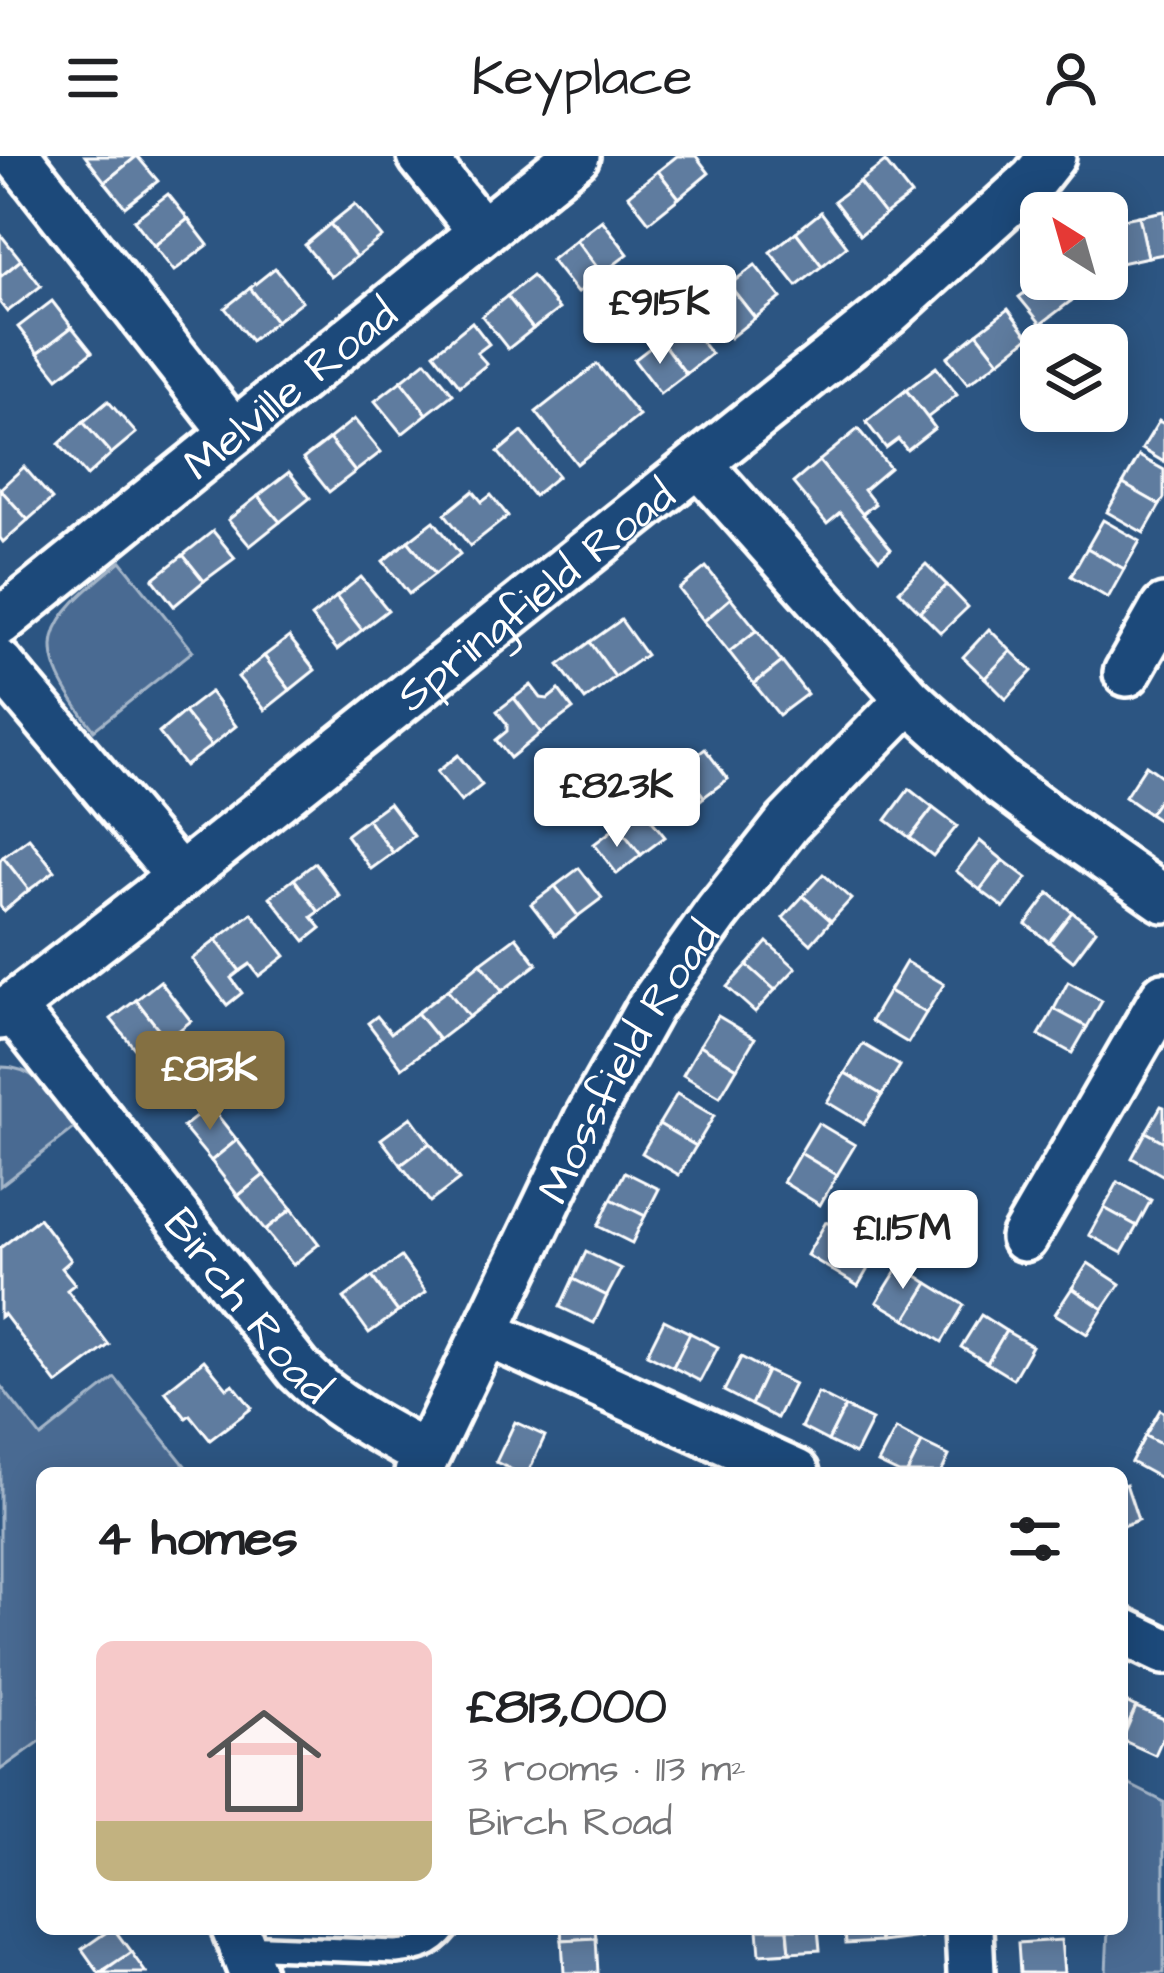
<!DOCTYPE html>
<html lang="en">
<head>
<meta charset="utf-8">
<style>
	body { margin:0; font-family:"Architects Daughter",sans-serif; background:#f6f6f6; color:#202124; height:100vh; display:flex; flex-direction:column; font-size:45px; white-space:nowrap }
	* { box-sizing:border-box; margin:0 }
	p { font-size:39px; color:#757577 }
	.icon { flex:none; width:66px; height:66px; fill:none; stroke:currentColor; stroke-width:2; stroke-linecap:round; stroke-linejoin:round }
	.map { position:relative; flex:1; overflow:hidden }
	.panel { position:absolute; left:36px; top:1311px; width:1092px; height:468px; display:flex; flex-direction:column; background:#fff; border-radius:18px; box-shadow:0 6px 30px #0003 }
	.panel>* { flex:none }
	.needle { width:78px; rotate:323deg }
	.controls { position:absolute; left:1020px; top:36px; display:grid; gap:24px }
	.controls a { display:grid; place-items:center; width:108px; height:108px; border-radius:18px; background:#fff; box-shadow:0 6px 30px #0003; font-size:60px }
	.price { position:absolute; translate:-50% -102px; padding:0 27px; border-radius:12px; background:#fff; color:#222; font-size:39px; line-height:78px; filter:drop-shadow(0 3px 6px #0008) }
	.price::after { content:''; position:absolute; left:50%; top:72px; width:36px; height:27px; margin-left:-18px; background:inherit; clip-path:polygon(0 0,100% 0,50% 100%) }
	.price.current { background:#847042; color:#fff }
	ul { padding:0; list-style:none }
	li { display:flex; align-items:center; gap:36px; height:300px; padding:0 60px }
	li span { display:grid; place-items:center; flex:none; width:336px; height:240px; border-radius:18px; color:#555 }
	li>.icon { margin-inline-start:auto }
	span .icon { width:144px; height:144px; fill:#fffc; stroke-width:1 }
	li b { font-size:51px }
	h2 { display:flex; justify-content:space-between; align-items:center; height:144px; padding:0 60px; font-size:51px }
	header { display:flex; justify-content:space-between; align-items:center; height:156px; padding:0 60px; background:#fff; font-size:54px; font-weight:600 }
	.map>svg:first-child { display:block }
	.green { fill:#486b92; stroke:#a4b5c8; stroke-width:3 }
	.building { fill:#5e7c9f; stroke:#fff; stroke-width:3 }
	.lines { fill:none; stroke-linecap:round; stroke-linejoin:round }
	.lane-casing { stroke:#fff; stroke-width:30 }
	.street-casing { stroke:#fff; stroke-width:54 }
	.lane { stroke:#1f4a7a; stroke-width:21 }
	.street { stroke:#1f4a7a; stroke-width:45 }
	.labels { text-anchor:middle; stroke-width:12; stroke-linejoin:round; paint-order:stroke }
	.street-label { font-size:45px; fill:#fff; stroke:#1f4a7a }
</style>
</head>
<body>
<header><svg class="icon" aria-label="menu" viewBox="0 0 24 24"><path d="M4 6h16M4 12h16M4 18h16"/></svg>Keyplace<svg class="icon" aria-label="person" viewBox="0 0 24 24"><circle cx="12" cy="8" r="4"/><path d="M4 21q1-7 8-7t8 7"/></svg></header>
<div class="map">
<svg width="1164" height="1817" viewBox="0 0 1164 1817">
	<rect width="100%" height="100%" fill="#2c5582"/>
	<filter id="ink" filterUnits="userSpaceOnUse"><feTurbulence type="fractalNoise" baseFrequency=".00833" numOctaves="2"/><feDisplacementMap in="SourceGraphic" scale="24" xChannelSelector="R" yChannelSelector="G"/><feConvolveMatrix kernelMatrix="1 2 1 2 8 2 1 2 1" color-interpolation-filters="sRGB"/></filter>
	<g filter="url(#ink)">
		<g class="green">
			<path d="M121 405 193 495 94 574C27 488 43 468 121 405Z"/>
			<path d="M0 911C40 910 54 943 76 971L0 1030Z"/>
			<polygon points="115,1222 191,1317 42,1317 42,1584 0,1614 0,1229 41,1281"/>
			<polygon points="1122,1625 1164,1646 1164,1817 1106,1817 1108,1773 1122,1773"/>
		</g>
		<g class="building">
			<polygon points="85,0 137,0 105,26"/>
			<polygon points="137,0 158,25 125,51 105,26"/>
			<polygon points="677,0 696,0 709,17 679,42 658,15"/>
			<polygon points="885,6 911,39 885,59 859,26"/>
			<polygon points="658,15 679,42 649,66 628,39"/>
			<polygon points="859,26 885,59 860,79 834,45"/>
			<polygon points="168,38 188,63 154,90 134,64"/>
			<polygon points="355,48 382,81 356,101 330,68"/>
			<polygon points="1164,55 1164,98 1148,101 1139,60"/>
			<polygon points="821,56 847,90 822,110 796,76"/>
			<polygon points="1139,60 1148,101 1116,108 1108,66"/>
			<polygon points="188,63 208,89 174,115 154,90"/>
			<polygon points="602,64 628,98 602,118 576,84"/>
			<polygon points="330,68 356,101 331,121 305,89"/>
			<polygon points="796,76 822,110 797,130 770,96"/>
			<polygon points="1,79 21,104 0,121 0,80"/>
			<polygon points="576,84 602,118 577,137 551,104"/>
			<polygon points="21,104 41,130 7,156 0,147 0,121"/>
			<polygon points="755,109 781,142 755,162 729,129"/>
			<polygon points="275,112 302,145 276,165 250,132"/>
			<polygon points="532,120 559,153 533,173 507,140"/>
			<polygon points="1043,123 1054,123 1071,145 1041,168 1019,141"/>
			<polygon points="1054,123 1100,123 1071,145"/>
			<polygon points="729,129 755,162 730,182 704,149"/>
			<polygon points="250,132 276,165 251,185 225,152"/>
			<polygon points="507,140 533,173 508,193 482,160"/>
			<polygon points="52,145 72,171 38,197 18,171"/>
			<polygon points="1008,153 1029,181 999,205 977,177"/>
			<polygon points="685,164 711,198 686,218 660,184"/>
			<polygon points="472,166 489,188 477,197 487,208 460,230 434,197"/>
			<polygon points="72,171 92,196 58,222 38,197"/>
			<polygon points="977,177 999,205 968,228 947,201"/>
			<polygon points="660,184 686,218 660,238 634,204"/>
			<polygon points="426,205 453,238 427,258 401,225"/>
			<polygon points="597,208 639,260 577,308 536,256"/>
			<polygon points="936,211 957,239 927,262 906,234"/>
			<polygon points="401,225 427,258 402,278 375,245"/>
			<polygon points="906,234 935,272 907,294 898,283 886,292 866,266"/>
			<polygon points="108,245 136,277 111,298 83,266"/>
			<polygon points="354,263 381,296 355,316 329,283"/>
			<polygon points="1159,265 1164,268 1164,306 1142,293"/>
			<polygon points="83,266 111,298 87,320 59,288"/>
			<polygon points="858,273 890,312 864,334 875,348 862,358 819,305"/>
			<polygon points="522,276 558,320 534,340 498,296"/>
			<polygon points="329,283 355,316 329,336 303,303"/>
			<polygon points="1139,300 1164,314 1164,342 1160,349 1123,328"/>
			<polygon points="819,305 891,393 879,403 840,357 827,368 793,327"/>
			<polygon points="24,311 52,343 28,364 0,333"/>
			<polygon points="289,316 310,342 280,366 258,340"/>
			<polygon points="1123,328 1160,349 1144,377 1107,356"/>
			<polygon points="0,333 28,364 3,386 0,382"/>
			<polygon points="473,335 482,346 491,339 508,360 470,390 445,358"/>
			<polygon points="258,340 280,366 250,390 228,364"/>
			<polygon points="1103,364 1140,385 1124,413 1087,392"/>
			<polygon points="434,365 460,398 435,418 408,385"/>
			<polygon points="213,375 235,402 204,425 183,399"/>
			<polygon points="408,385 435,418 409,438 383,405"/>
			<polygon points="1087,392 1124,413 1108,442 1071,420"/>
			<polygon points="183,399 204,425 174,450 153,423"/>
			<polygon points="926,408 947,429 920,456 899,435"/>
			<polygon points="706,411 731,442 704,465 679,433"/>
			<polygon points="361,421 388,454 362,474 336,441"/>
			<polygon points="947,429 968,451 941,477 920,456"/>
			<polygon points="336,441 362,474 337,494 311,461"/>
			<polygon points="731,442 757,474 729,496 704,465"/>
			<polygon points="621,464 646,499 615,521 590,486"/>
			<polygon points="989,473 1011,495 985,522 963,501"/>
			<polygon points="757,474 782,506 754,528 729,496"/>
			<polygon points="289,481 315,514 290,534 264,500"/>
			<polygon points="590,486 615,521 585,544 559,509"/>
			<polygon points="1011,495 1032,515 1006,543 985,522"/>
			<polygon points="264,500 290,534 265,554 238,521"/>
			<polygon points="782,506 807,538 779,559 754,528"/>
			<polygon points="531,529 541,542 548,543 559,534 573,553 541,577 514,542"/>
			<polygon points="210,536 236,570 211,590 184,556"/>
			<polygon points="514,542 541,577 510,602 496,584 507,575 507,568 497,555"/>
			<polygon points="184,556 211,590 185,610 159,577"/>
			<polygon points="705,593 728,623 704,641 681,611"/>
			<polygon points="458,599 482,629 461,646 437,616"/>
			<polygon points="1146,609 1164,622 1164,637 1149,658 1125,641"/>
			<polygon points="681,611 704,641 681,660 657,629"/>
			<polygon points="909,633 933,652 910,682 886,664"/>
			<polygon points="1164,637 1164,668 1149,658"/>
			<polygon points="389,647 414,680 393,697 367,663"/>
			<polygon points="641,651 665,681 641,699 618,670"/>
			<polygon points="933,652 957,670 933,700 910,682"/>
			<polygon points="367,663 393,697 371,713 346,679"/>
			<polygon points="618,670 641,699 617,718 594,688"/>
			<polygon points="29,682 55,715 29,734 3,701"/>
			<polygon points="980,685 1003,704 980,734 956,715"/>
			<polygon points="3,701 29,734 4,755 0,750 0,704"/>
			<polygon points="1003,704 1027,722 1004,752 980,734"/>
			<polygon points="315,707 340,740 319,756 294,723"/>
			<polygon points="579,712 602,742 578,760 555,730"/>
			<polygon points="823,718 851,743 831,765 803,740"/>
			<polygon points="294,723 319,756 312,761 321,772 305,785 270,741"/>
			<polygon points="555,730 578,760 555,779 531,748"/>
			<polygon points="1049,737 1072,756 1049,786 1026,768"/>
			<polygon points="803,740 831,765 811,788 783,762"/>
			<polygon points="1072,756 1096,774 1073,805 1049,786"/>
			<polygon points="252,757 285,800 259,820 250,808 240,815 216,784"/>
			<polygon points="516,781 537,808 502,835 481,807"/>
			<polygon points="216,784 240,815 231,822 242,837 227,849 192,803"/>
			<polygon points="767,786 796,812 775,834 747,809"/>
			<polygon points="906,806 944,828 926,857 889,835"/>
			<polygon points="481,807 502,835 469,861 447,834"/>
			<polygon points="747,809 775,834 755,856 727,831"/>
			<polygon points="160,825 191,865 167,884 136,844"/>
			<polygon points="1068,826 1102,845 1087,871 1054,853"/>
			<polygon points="447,834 469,861 439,884 417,857"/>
			<polygon points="889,835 926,857 908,887 871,865"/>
			<polygon points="136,844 167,884 143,903 111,863"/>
			<polygon points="1054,853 1087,871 1072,897 1039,879"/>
			<polygon points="417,857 439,884 402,912 368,867 377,860 391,877"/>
			<polygon points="718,860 755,882 737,912 700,889"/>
			<polygon points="863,888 900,910 882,939 845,917"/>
			<polygon points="700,889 737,912 720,941 683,919"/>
			<polygon points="845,917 882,939 864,968 827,946"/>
			<polygon points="677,938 714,960 696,990 659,968"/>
			<polygon points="210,950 237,984 211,1005 183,971"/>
			<polygon points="1161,950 1164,951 1164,986 1146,976"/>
			<polygon points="411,961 430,987 401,1009 381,983"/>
			<polygon points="818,967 855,989 837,1019 800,997"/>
			<polygon points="659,968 696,990 679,1019 642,997"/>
			<polygon points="1146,976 1164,986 1164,1020 1132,1002"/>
			<polygon points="237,984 264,1019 238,1040 211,1005"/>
			<polygon points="430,987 459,1024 430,1046 401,1009"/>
			<polygon points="800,997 837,1019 820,1049 783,1026"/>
			<polygon points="625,1016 659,1033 645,1060 611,1043"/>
			<polygon points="264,1019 292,1053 265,1074 238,1040"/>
			<polygon points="1118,1026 1151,1044 1137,1070 1104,1052"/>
			<polygon points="611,1043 645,1060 632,1087 598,1070"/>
			<polygon points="1104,1052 1137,1070 1122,1097 1089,1079"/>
			<polygon points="292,1053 319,1088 293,1109 265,1074"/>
			<polygon points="39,1062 71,1104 62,1112 75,1128 67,1134 109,1189 57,1228 4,1158 0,1161 0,1092"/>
			<polygon points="826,1066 852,1081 832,1114 807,1099"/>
			<polygon points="852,1081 877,1097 858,1130 832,1114"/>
			<polygon points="586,1096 621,1113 607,1140 573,1123"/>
			<polygon points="401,1101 426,1136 398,1156 372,1121"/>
			<polygon points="1088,1107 1120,1128 1103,1153 1072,1132"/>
			<polygon points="900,1109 928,1127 906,1163 877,1146"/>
			<polygon points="372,1121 398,1156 369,1177 344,1142"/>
			<polygon points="573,1123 607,1140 594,1167 560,1151"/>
			<polygon points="928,1127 964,1149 942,1186 906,1163"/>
			<polygon points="1072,1132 1103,1153 1087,1178 1055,1158"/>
			<polygon points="981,1159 1006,1175 987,1207 961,1191"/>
			<polygon points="664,1164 690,1177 673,1211 647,1198"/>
			<polygon points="1006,1175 1032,1190 1013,1223 987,1207"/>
			<polygon points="690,1177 718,1191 700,1225 673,1211"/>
			<polygon points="741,1201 767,1215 751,1249 724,1235"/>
			<polygon points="204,1204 227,1232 233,1228 252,1252 210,1284 190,1259 186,1262 165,1235"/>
			<polygon points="767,1215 794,1228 777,1262 751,1249"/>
			<polygon points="818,1237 845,1251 828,1285 801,1271"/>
			<polygon points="845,1251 872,1264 855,1298 828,1285"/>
			<polygon points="1160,1254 1164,1256 1164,1290 1145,1280"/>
			<polygon points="515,1266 545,1280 528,1317 519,1317 496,1306"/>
			<polygon points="896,1273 922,1287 907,1317 899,1317 878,1307"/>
			<polygon points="1145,1280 1164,1290 1164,1324 1131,1306"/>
			<polygon points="922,1287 949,1300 941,1317 907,1317"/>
			<polygon points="1126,1328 1138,1364 1122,1370 1122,1329"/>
			<polygon points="1122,1544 1136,1551 1122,1581"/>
			<polygon points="1136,1551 1164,1563 1164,1579 1155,1599 1122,1584"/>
			<polygon points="111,1773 114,1773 131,1796 99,1817 82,1793"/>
			<polygon points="561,1773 595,1773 596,1782 562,1784"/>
			<polygon points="758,1773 788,1773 790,1796 760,1798"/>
			<polygon points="788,1773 818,1773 820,1794 790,1796"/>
			<polygon points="845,1773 878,1773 880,1786 846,1788"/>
			<polygon points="878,1773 921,1773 921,1781 880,1786"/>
			<polygon points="596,1782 598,1817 564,1817 562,1784"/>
			<polygon points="1061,1784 1064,1817 1020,1817 1018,1787"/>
			<polygon points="131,1796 146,1817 102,1817"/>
		</g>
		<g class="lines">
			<defs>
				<path id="lane" d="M241 1790 396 1796C418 1794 433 1791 447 1773"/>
				<g id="street">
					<polyline points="17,0 233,276"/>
					<polyline points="421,0 482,76"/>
					<polyline points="700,309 909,543 1001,626 1063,672 1164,743"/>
					<path id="s1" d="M0 466 576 0"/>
					<polyline points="0,508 180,721"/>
					<polyline points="1127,517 1164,452"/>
					<path id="s2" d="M11 851 298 1213C335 1251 380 1274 426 1299"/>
					<path id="s3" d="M0 860 180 721 886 158 1034 23 1052 0"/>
					<polyline points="1024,1082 1164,840"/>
					<polyline points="486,1177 796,1317"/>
					<path id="s4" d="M418 1317 587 964 650 851 717 757 788 667 909 543"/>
					<polyline points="1122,1475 1164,1495"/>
					<polyline points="235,1773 252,1817"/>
					<polyline points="969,1773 971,1817"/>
				</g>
			</defs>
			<use href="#lane" class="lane-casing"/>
			<use href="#street" class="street-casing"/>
			<use href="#lane" class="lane"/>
			<use href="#street" class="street"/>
		</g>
	</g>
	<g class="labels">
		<g class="street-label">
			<text dy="16" stroke="none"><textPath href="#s1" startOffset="372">Melville Road</textPath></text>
			<text dy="16" stroke="none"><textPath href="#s3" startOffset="681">Springfield Road</textPath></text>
			<text dy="16" stroke="none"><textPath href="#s4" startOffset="462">Mossfield Road</textPath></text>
			<text dy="16" stroke="none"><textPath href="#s2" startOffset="381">Birch Road</textPath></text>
		</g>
	</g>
</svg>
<div class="controls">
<a><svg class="needle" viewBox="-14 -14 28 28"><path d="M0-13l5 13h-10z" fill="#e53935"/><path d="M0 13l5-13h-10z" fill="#757577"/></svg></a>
<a><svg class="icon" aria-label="layers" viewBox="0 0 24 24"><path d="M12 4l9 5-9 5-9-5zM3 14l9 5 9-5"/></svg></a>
</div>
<b class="price" style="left:660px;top:211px">£915K</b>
<b class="price" style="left:617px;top:694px">£823K</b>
<b class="price current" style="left:210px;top:977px">£813K</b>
<b class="price" style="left:903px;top:1136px">£1.15M</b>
<section class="panel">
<h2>4 homes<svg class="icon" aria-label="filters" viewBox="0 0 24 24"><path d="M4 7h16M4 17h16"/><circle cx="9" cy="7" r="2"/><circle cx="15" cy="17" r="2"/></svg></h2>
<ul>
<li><span style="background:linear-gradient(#f6c9c9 75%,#c2b280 0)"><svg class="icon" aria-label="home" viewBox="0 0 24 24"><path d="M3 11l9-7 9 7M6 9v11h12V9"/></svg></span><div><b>£813,000</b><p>3 rooms · 113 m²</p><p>Birch Road</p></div></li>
</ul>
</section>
</div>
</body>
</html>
